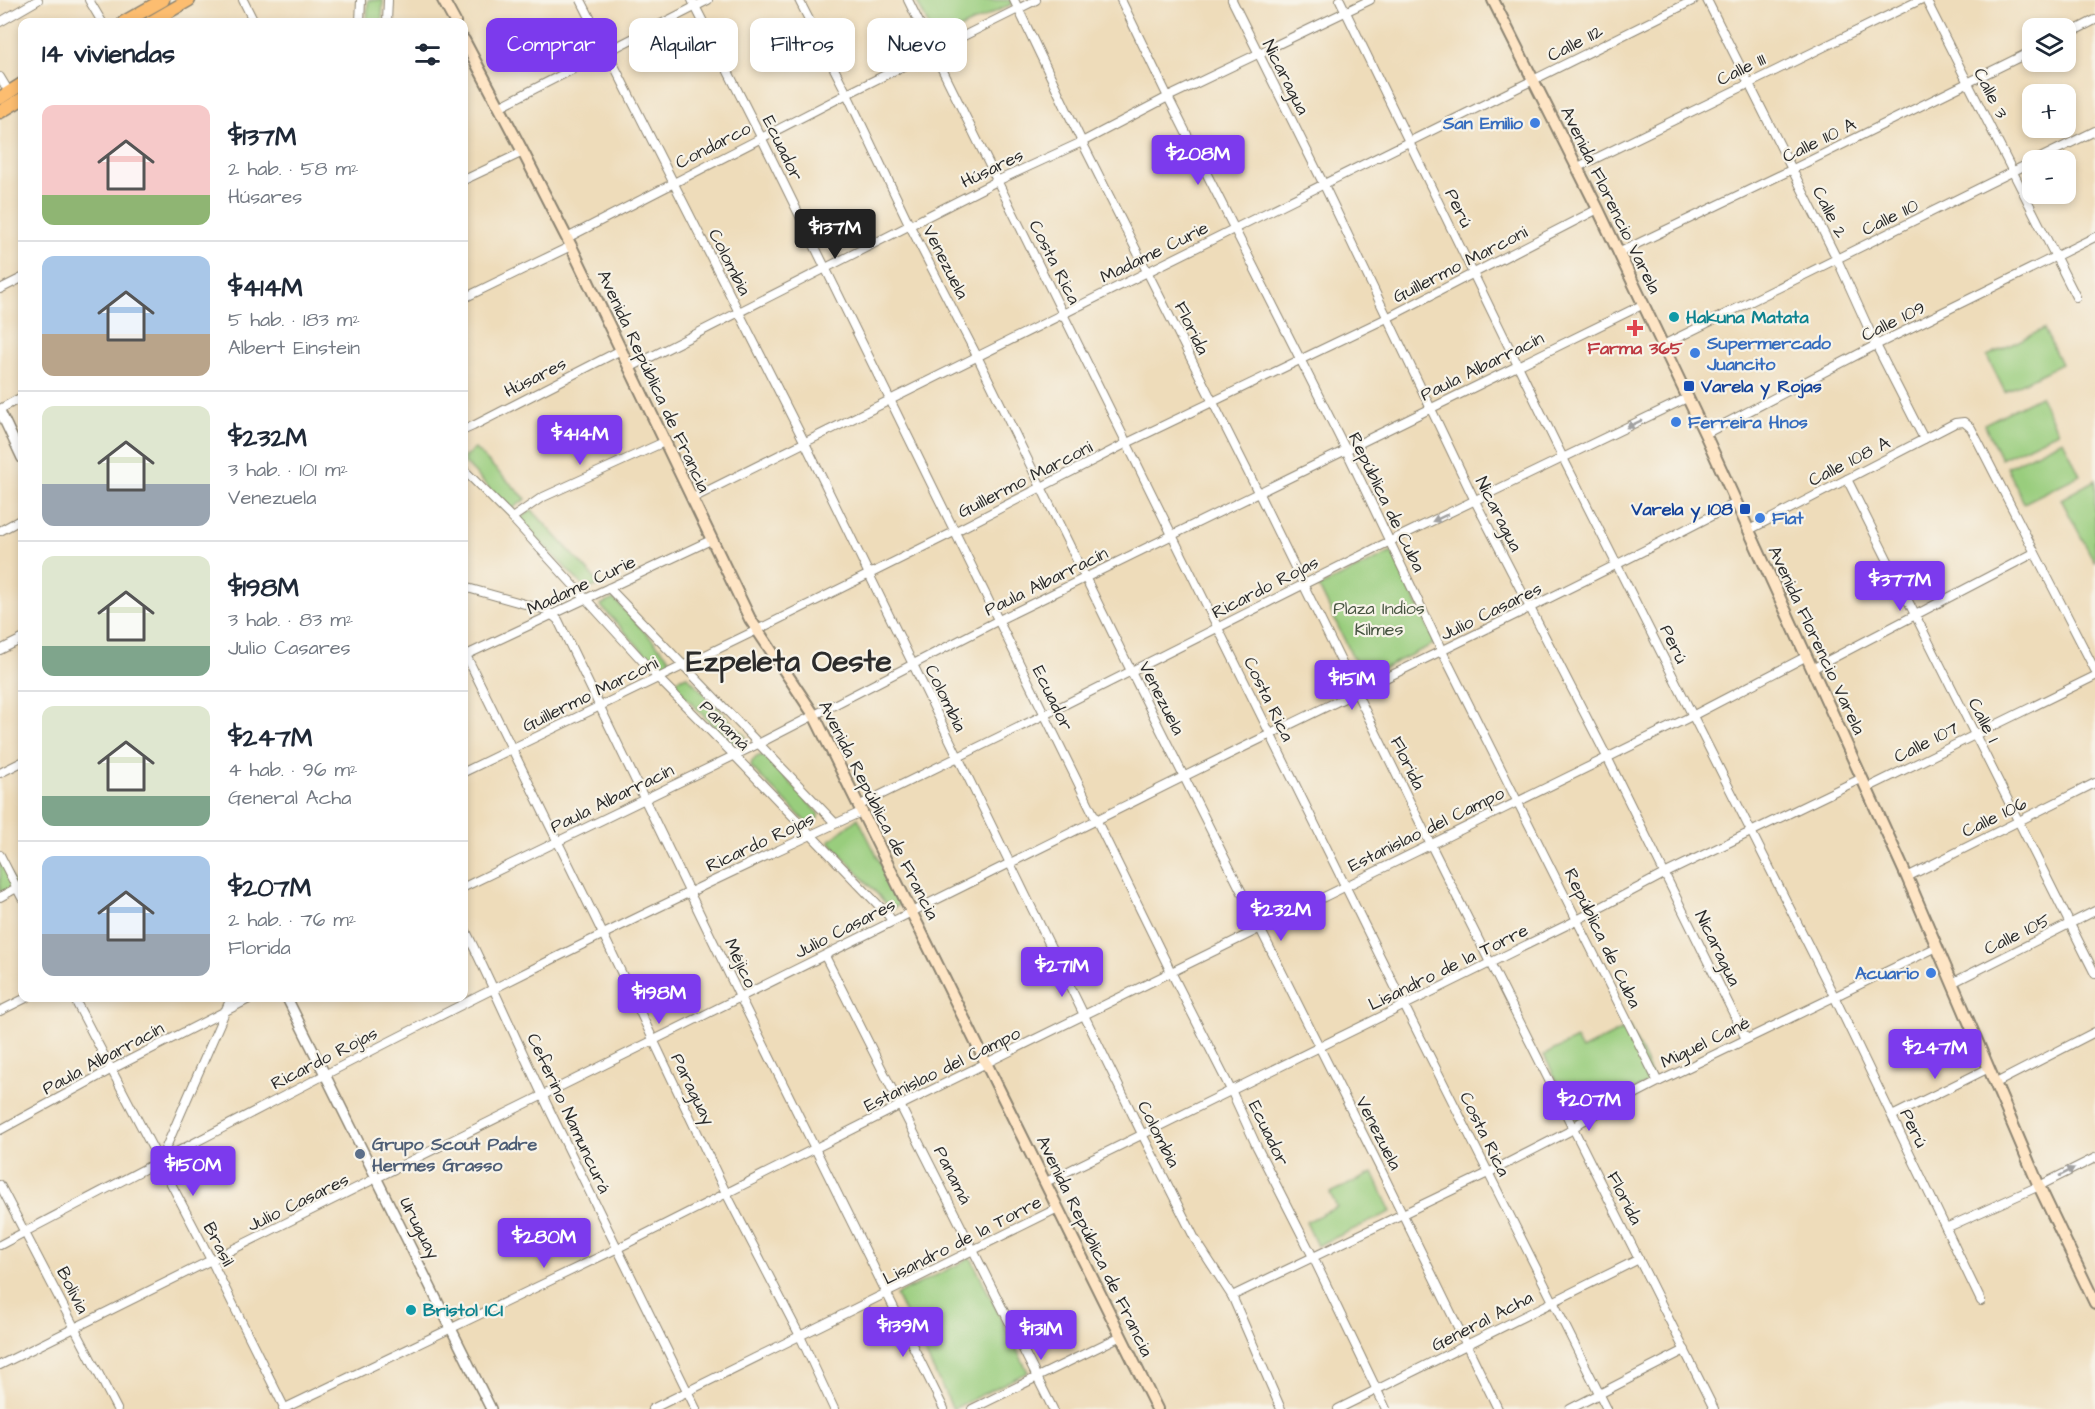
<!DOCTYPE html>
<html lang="es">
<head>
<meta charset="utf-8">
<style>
	body { margin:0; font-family:"Architects Daughter",sans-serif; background:#f6f6f7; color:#1f2937; height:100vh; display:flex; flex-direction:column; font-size:22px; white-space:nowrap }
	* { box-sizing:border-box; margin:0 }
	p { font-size:20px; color:#747a83 }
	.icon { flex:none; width:33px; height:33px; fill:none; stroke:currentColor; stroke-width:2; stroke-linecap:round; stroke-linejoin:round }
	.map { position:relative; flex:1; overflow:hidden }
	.sheet { position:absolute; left:18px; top:18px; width:450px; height:984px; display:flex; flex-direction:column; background:#fff; border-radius:12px; box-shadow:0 3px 9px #0003 }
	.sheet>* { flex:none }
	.guide { position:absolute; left:486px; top:18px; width:570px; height:54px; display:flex; gap:12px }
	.fabs { position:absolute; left:2022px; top:18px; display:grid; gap:12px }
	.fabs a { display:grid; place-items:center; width:54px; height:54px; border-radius:12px; background:#fff; box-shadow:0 3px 9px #0003; font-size:30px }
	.price { position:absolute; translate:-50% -51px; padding:0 14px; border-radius:6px; background:#7c3aed; color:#fff; font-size:20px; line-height:39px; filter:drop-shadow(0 2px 3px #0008) }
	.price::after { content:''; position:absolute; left:50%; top:36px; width:18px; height:14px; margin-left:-9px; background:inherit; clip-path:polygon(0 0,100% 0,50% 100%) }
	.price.current { background:#222; color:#fff }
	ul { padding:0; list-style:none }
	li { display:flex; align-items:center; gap:18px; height:150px; padding:0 24px }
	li+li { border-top:2px solid #e0e1e3 }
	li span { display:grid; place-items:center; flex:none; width:168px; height:120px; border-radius:12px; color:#555 }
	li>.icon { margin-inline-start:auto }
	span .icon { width:72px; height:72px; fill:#fffc; stroke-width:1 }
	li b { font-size:26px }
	h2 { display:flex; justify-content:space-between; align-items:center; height:72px; padding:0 24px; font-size:26px }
	.chip { padding:0 21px; border-radius:12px; background:#fff; box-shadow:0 3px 9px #0003; font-size:21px; line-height:54px }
	.chip.current { background:#7c3aed; color:#fff }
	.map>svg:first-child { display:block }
	.green { fill:#99cd7d; stroke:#627c54; stroke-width:1.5 }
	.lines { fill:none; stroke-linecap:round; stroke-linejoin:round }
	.minor-casing { stroke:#8c8472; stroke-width:10 }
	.tertiary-casing { stroke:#8c8472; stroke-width:12 }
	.secondary-casing { stroke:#8c8472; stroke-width:14 }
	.primary-casing { stroke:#8c8472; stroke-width:15 }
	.minor { stroke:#fff; stroke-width:8 }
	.tertiary { stroke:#fff; stroke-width:9 }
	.secondary { stroke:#fee5c5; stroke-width:10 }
	.primary { stroke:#fcbd6f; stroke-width:12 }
	.oneway { fill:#a0a0a0 }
	.shop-dot { fill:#3f7fe0; stroke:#f7f3e8; stroke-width:2 }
	.culture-dot { fill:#0f9aa8; stroke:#f7f3e8; stroke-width:2 }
	.health-dot { fill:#e0444e; stroke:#f7f3e8; stroke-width:2 }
	.transit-dot { fill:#1a4fb4; stroke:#f7f3e8; stroke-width:2 }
	.service-dot { fill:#5c6f8a; stroke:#f7f3e8; stroke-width:2 }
	.labels { text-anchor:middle; stroke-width:4.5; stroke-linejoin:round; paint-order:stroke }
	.street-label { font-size:18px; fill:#2b2b2b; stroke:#f7f3e8 }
	.shop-label { font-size:18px; font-weight:bold; fill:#366cbe; stroke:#f7f3e8; text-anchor:start }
	.culture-label { font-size:18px; font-weight:bold; fill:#0d838f; stroke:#f7f3e8; text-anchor:start }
	.health-label { font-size:18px; font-weight:bold; fill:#be3a42; stroke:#f7f3e8 }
	.transit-label { font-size:18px; font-weight:bold; fill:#164399; stroke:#f7f3e8; text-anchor:start }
	.park-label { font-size:18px; fill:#465440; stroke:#f7f3e8 }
	.service-label { font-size:18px; font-weight:bold; fill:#4e5e75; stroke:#f7f3e8; text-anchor:start }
	.town-label { font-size:30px; font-weight:bold; fill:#2b2b2b; stroke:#f7f3e8 }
</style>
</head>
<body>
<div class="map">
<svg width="2095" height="1409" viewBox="0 0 2095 1409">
	<rect width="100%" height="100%" fill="#f7f3e8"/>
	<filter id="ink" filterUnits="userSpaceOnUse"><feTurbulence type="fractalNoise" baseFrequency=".0167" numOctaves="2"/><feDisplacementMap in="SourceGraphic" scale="12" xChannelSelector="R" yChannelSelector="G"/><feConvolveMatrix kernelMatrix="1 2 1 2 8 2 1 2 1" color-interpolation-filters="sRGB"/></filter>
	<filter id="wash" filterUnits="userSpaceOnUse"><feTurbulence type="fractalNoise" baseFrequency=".008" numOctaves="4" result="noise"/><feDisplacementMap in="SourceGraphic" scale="24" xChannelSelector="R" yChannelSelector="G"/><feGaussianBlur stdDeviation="1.35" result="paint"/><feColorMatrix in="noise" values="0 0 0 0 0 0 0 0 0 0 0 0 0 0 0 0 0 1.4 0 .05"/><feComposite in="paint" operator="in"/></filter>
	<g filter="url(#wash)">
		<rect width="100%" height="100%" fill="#eedcba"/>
		<g class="green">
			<polygon points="368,0 383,0 382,22 367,22"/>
			<polygon points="916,0 1010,0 1012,4 936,40"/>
			<polygon points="2044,329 2061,364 2005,392 1987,356"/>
			<polygon points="2040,396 2058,432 2001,459 1984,424"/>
			<polygon points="2063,440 2080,475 2024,503 2007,467"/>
			<polygon points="475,449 526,499 510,510 464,462 464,457"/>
			<polygon points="2095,480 2095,563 2061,499"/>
			<polygon points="532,510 600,584 587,590 519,520"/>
			<polygon points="1392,552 1436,643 1363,678 1319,587"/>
			<polygon points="614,599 674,663 661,671 600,605"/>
			<polygon points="687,676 746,737 742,742 731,744 676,687 677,680"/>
			<polygon points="765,755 818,813 818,818 813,823 807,823 751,767 752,761 758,756"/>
			<polygon points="858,818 901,904 891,909 829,841"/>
			<polygon points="0,856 17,888 0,897"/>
			<polygon points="1629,1026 1654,1080 1576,1120 1544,1055 1576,1039 1582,1050"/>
			<polygon points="1373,1173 1391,1212 1317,1246 1306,1222 1337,1207 1330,1193"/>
			<polygon points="971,1258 1028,1372 953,1409 896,1295"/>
		</g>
	</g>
	<g filter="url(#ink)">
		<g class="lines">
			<defs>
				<g id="minor">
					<polyline points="89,0 102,22"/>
					<polyline points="243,0 254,22"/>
					<polyline points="581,0 805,443 1142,1134 1195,1239 1232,1296 1281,1409"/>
					<polyline points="692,0 761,137 1171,972 1231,1090 1257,1147 1313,1257 1386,1409"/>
					<polyline points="799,0 847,94 910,226 977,356 1131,671 1383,1174 1498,1409"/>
					<polyline points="908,0 1404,1005 1607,1409"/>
					<polyline points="1014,0 1082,142 1259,494 1431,845 1714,1409"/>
					<polyline points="1121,0 1168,97 1346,450 1442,651 1658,1082"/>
					<polyline points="1232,0 1324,185 1475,501 1607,757 1746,1039"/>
					<polyline points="1340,0 1563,458 1834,996 1981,1301"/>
					<polyline points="1707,0 1837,259 1876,345 1924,439"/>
					<polyline points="1926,0 2076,297"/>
					<polyline points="0,22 38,0"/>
					<polyline points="360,22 361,0"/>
					<polyline points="387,22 388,0"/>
					<polyline points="2066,35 2095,20"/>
					<polyline points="0,77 9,92"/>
					<polyline points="499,107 708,0"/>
					<polyline points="2036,160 2095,131"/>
					<polyline points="1578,167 1920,0"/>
					<polyline points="464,180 523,152"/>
					<polyline points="567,238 847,94 1036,0"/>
					<polyline points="1618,253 1791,170 2032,51"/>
					<polyline points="0,289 22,278"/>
					<polyline points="464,298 571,246"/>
					<polyline points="1663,345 2032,162"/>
					<polyline points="629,368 997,181 1082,142 1168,97 1370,0"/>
					<polyline points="0,409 22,397"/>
					<polyline points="464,430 473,426 621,350"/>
					<polyline points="1705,434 1876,345 2095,237"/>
					<polyline points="464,470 512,518 658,678 734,755 888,915 892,921"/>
					<polyline points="1847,479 2095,974"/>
					<polyline points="691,499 1694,0"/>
					<polyline points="512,518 541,498 664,442"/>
					<polyline points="1749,530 1955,423 1964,422 1971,428 2095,670"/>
					<polyline points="0,531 22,519"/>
					<polyline points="464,587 546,610 558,620 740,997 944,1409"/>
					<polyline points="609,588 835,823"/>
					<polyline points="0,650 22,639"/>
					<polyline points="464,651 603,934 726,1193 800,1336 834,1409"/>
					<polyline points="464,656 711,540"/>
					<polyline points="1812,669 2034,553"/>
					<polyline points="464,772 757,630 956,531 1127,443 1387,318 1598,209"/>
					<polyline points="0,773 22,762"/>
					<polyline points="1867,788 2095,676"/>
					<polyline points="858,806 1044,715 1378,547 1687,398"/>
					<polyline points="0,855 22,898"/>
					<polyline points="1907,877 2095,783"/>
					<polyline points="464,887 760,743 999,620 1644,304"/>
					<polyline points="0,897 22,885"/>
					<path d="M464 927C494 988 521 1051 551 1113 599 1212 648 1310 696 1409"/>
					<polyline points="825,956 1053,1409"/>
					<polyline points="1952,983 2095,911"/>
					<polyline points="74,998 211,1260 285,1409"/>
					<polyline points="0,1011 26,998"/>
					<polyline points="1996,1083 2095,1032"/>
					<polyline points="1892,1116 1989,1068"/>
					<polyline points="0,1130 112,1069 251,998"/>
					<polyline points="160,1161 231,998"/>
					<polyline points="1046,1182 1577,920 1664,874 1862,778"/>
					<polyline points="0,1185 117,1409"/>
					<polyline points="1946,1228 2039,1186 2095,1158"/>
					<path d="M0 1245C284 1095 569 945 861 812"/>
					<polyline points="1232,1296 1488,1173 1568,1132 1581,1122 1658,1082 1937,947"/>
					<path d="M0 1365C382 1177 762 986 1143 797 1340 698 1541 606 1736 503"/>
					<polyline points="283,1409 616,1249 901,1105 1692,716 1807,656"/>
					<polyline points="652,1409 1058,1208"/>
					<polyline points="972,1409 1121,1336"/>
					<polyline points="1338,1409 1639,1259"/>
					<polyline points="1570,1409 1685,1350"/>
				</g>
				<g id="tertiary">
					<polyline points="0,411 22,458"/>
					<polyline points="287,998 491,1409"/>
				</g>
				<g id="secondary">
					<polyline points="443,0 455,22"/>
					<polyline points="1493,0 1598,209 1705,434 1907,877 2039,1186 2095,1303"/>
					<polyline points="464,40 523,152 571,246 750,619 814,715 1157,1409"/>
				</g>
				<g id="primary">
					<polyline points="124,22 163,0"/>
					<polyline points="151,22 189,0"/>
					<polyline points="0,98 22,84"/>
					<polyline points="0,112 22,99"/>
				</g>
			</defs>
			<use href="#minor" class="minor-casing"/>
			<use href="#tertiary" class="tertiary-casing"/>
			<use href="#secondary" class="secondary-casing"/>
			<use href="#primary" class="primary-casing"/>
			<use href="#minor" class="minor"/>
			<use href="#tertiary" class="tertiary"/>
			<use href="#secondary" class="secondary"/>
			<use href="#primary" class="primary"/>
		</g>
		<defs><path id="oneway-solid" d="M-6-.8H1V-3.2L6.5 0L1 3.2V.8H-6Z" transform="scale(1.5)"/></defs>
		<g class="oneway">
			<use href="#oneway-solid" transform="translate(1634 424) rotate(154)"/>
			<use href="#oneway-solid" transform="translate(1440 518) rotate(155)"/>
			<use href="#oneway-solid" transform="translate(2067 1172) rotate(-27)"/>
		</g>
	</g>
	<g class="shop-dot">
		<circle cx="1535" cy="123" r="6"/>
		<circle cx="1695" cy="353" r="6"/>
		<circle cx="1676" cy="422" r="6"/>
		<circle cx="1760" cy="518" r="6"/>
		<circle cx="1931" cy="973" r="6"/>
	</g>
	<g class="culture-dot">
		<circle cx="1674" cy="317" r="6"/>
		<circle cx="411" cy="1310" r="6"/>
	</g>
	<path class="health-dot" d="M1632 319h6v6h6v6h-6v6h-6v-6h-6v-6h6z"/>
	<g class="transit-dot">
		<rect x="1683" y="380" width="12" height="12" rx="3"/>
		<rect x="1739" y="503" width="12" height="12" rx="3"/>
	</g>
	<circle class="service-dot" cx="360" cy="1154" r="6"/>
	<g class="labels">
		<g class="street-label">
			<text transform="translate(1575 43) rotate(-27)" y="6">Calle 112</text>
			<text transform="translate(1741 69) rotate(-26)" y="6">Calle 111</text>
			<text transform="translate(1286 77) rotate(63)" y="6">Nicaragua</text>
			<text transform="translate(1991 93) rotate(63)" y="6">Calle 3</text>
			<text transform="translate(1819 140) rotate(-26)" y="6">Calle 110 A</text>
			<text transform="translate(713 145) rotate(-27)" y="6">Condarco</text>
			<text transform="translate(783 148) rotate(64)" y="6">Ecuador</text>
			<text transform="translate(992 168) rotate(-26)" y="6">Húsares</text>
			<text transform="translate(1611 200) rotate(64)" y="6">Avenida Florencio Varela</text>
			<text transform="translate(1459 208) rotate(64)" y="6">Perú</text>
			<text transform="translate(1830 212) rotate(63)" y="6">Calle 2</text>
			<text transform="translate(1890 217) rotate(-26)" y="6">Calle 110</text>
			<text transform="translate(1154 252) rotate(-26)" y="6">Madame Curie</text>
			<text transform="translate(730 262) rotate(63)" y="6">Colombia</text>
			<text transform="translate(946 262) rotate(63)" y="6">Venezuela</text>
			<text transform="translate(1055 262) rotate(63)" y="6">Costa Rica</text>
			<text transform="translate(1460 264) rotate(-27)" y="6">Guillermo Marconi</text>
			<text transform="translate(1893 321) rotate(-26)" y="6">Calle 109</text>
			<text transform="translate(1192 328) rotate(64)" y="6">Florida</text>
			<text transform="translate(1482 366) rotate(-26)" y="6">Paula Albarracín</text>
			<text transform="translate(535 377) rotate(-27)" y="6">Húsares</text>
			<text transform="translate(654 381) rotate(65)" y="6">Avenida República de Francia</text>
			<text transform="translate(1849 461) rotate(-27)" y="6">Calle 108 A</text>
			<text transform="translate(1025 479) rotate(-27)" y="6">Guillermo Marconi</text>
			<text transform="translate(1387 502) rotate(64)" y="6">República de Cuba</text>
			<text transform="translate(1499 514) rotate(63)" y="6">Nicaragua</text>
			<text transform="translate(1046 581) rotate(-26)" y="6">Paula Albarracín</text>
			<text transform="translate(581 585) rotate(-25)" y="6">Madame Curie</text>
			<text transform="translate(1265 587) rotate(-27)" y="6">Ricardo Rojas</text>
			<text transform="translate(1491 611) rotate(-26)" y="6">Julio Casares</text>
			<text transform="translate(1817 640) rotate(65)" y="6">Avenida Florencio Varela</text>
			<text transform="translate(1674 644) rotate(64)" y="6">Perú</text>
			<text transform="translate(590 694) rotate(-26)" y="6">Guillermo Marconi</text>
			<text transform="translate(946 698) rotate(64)" y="6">Colombia</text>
			<text transform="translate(1053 698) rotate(64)" y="6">Ecuador</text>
			<text transform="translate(1162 698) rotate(63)" y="6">Venezuela</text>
			<text transform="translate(1269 699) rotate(64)" y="6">Costa Rica</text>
			<text transform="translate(1984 720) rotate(63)" y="6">Calle 1</text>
			<text transform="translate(725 725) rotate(45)" y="6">Panamá</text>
			<text transform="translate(1926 742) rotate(-27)" y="6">Calle 107</text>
			<text transform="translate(1408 763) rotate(64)" y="6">Florida</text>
			<text transform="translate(612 798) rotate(-26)" y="6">Paula Albarracín</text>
			<text transform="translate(879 810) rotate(63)" y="6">Avenida República de Francia</text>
			<text transform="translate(1994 817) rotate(-26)" y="6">Calle 106</text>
			<text transform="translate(1426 829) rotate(-26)" y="6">Estanislao del Campo</text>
			<text transform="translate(760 842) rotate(-25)" y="6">Ricardo Rojas</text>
			<text transform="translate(845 928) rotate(-27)" y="6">Julio Casares</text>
			<text transform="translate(2017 934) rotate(-26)" y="6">Calle 105</text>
			<text transform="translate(1603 938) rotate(64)" y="6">República de Cuba</text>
			<text transform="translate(1718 948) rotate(64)" y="6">Nicaragua</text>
			<text transform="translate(741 963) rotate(65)" y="6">Méjico</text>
			<text transform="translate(1448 967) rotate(-26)" y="6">Lisandro de la Torre</text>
			<text transform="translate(1705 1042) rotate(-26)" y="6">Miguel Cané</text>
			<text transform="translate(103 1058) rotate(-28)" y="6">Paula Albarracín</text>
			<text transform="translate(324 1058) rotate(-27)" y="6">Ricardo Rojas</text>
			<text transform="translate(942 1069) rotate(-26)" y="6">Estanislao del Campo</text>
			<text transform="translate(693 1089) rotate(64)" y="6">Paraguay</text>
			<text transform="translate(569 1113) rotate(65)" y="6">Ceferino Namuncurá</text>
			<text transform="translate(1914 1128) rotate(64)" y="6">Perú</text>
			<text transform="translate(1269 1133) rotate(64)" y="6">Ecuador</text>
			<text transform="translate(1379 1133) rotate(63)" y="6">Venezuela</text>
			<text transform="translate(1159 1134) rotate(63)" y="6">Colombia</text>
			<text transform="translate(1485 1134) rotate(64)" y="6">Costa Rica</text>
			<text transform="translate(953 1175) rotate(63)" y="6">Panamá</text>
			<text transform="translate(1625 1198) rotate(63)" y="6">Florida</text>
			<text transform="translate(298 1202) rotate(-26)" y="6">Julio Casares</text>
			<text transform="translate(420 1228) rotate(63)" y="6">Uruguay</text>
			<text transform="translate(962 1240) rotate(-27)" y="6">Lisandro de la Torre</text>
			<text transform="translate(219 1244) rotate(63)" y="6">Brasil</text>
			<text transform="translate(1095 1246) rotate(64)" y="6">Avenida República de Francia</text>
			<text transform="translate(73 1290) rotate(63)" y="6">Bolivia</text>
			<text transform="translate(1482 1321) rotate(-27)" y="6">General Acha</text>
		</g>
		<g class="shop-label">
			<text x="1523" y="129" text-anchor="end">San Emilio</text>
			<text x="1707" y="349">Supermercado<tspan x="1707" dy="21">Juancito</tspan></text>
			<text x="1688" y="428">Ferreira Hnos</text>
			<text x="1772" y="524">Fiat</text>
			<text x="1919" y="979" text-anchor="end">Acuario</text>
		</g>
		<g class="culture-label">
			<text x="1686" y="323">Hakuna Matata</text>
			<text x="423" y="1316">Bristol ICI</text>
		</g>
		<g class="health-label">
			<text x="1635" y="354">Farma 365</text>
		</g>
		<g class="transit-label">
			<text x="1701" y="392">Varela y Rojas</text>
			<text x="1733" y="515" text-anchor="end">Varela y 108</text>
		</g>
		<g class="park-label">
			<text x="1379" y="614">Plaza Indios<tspan x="1379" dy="21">Kilmes</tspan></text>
		</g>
		<g class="service-label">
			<text x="372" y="1150">Grupo Scout Padre<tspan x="372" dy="21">Hermes Grasso</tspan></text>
		</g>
		<g class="town-label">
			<text x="789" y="671">Ezpeleta Oeste</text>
		</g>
	</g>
</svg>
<div class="fabs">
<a><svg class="icon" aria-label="layers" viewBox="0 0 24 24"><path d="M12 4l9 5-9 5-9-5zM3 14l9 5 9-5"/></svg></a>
<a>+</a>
<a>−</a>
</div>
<b class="price" style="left:1198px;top:186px">$208M</b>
<b class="price current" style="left:835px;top:260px">$137M</b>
<b class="price" style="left:580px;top:466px">$414M</b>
<b class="price" style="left:1900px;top:612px">$377M</b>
<b class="price" style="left:1352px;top:711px">$151M</b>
<b class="price" style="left:1281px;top:942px">$232M</b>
<b class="price" style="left:1062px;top:998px">$271M</b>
<b class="price" style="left:659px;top:1025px">$198M</b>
<b class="price" style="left:1935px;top:1080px">$247M</b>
<b class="price" style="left:1589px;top:1132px">$207M</b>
<b class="price" style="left:193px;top:1197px">$150M</b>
<b class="price" style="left:544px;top:1269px">$280M</b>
<b class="price" style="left:903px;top:1358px">$139M</b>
<b class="price" style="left:1041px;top:1361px">$131M</b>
<div class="guide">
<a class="chip current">Comprar</a>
<a class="chip">Alquilar</a>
<a class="chip">Filtros</a>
<a class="chip">Nuevo</a>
</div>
<section class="sheet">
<h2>14 viviendas<svg class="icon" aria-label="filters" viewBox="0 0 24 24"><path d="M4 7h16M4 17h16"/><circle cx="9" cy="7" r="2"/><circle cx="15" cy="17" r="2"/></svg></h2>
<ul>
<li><span style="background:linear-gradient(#f6c9c9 75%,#8fb573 0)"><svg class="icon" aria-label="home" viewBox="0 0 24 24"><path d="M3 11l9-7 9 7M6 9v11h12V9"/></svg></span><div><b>$137M</b><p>2 hab. · 58 m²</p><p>Húsares</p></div></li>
<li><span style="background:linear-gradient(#a9c7e8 65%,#b9a48a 0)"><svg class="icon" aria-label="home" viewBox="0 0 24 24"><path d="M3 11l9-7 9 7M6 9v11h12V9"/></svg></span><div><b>$414M</b><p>5 hab. · 183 m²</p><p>Albert Einstein</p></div></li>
<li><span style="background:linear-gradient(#dfe7d0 65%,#9aa5b1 0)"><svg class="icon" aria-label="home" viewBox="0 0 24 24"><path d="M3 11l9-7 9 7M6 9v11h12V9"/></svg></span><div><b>$232M</b><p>3 hab. · 101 m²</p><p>Venezuela</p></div></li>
<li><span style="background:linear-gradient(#dfe7d0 75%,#7fa58c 0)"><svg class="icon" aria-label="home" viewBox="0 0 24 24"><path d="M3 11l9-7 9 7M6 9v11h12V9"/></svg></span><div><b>$198M</b><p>3 hab. · 83 m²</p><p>Julio Casares</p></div></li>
<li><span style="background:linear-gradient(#dfe7d0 75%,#7fa58c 0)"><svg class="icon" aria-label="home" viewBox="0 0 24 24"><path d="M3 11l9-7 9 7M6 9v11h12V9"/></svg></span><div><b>$247M</b><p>4 hab. · 96 m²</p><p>General Acha</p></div></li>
<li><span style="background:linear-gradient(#a9c7e8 65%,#9aa5b1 0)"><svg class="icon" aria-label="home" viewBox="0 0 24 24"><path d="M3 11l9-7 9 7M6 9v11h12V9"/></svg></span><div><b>$207M</b><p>2 hab. · 76 m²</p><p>Florida</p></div></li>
</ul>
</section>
</div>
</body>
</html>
